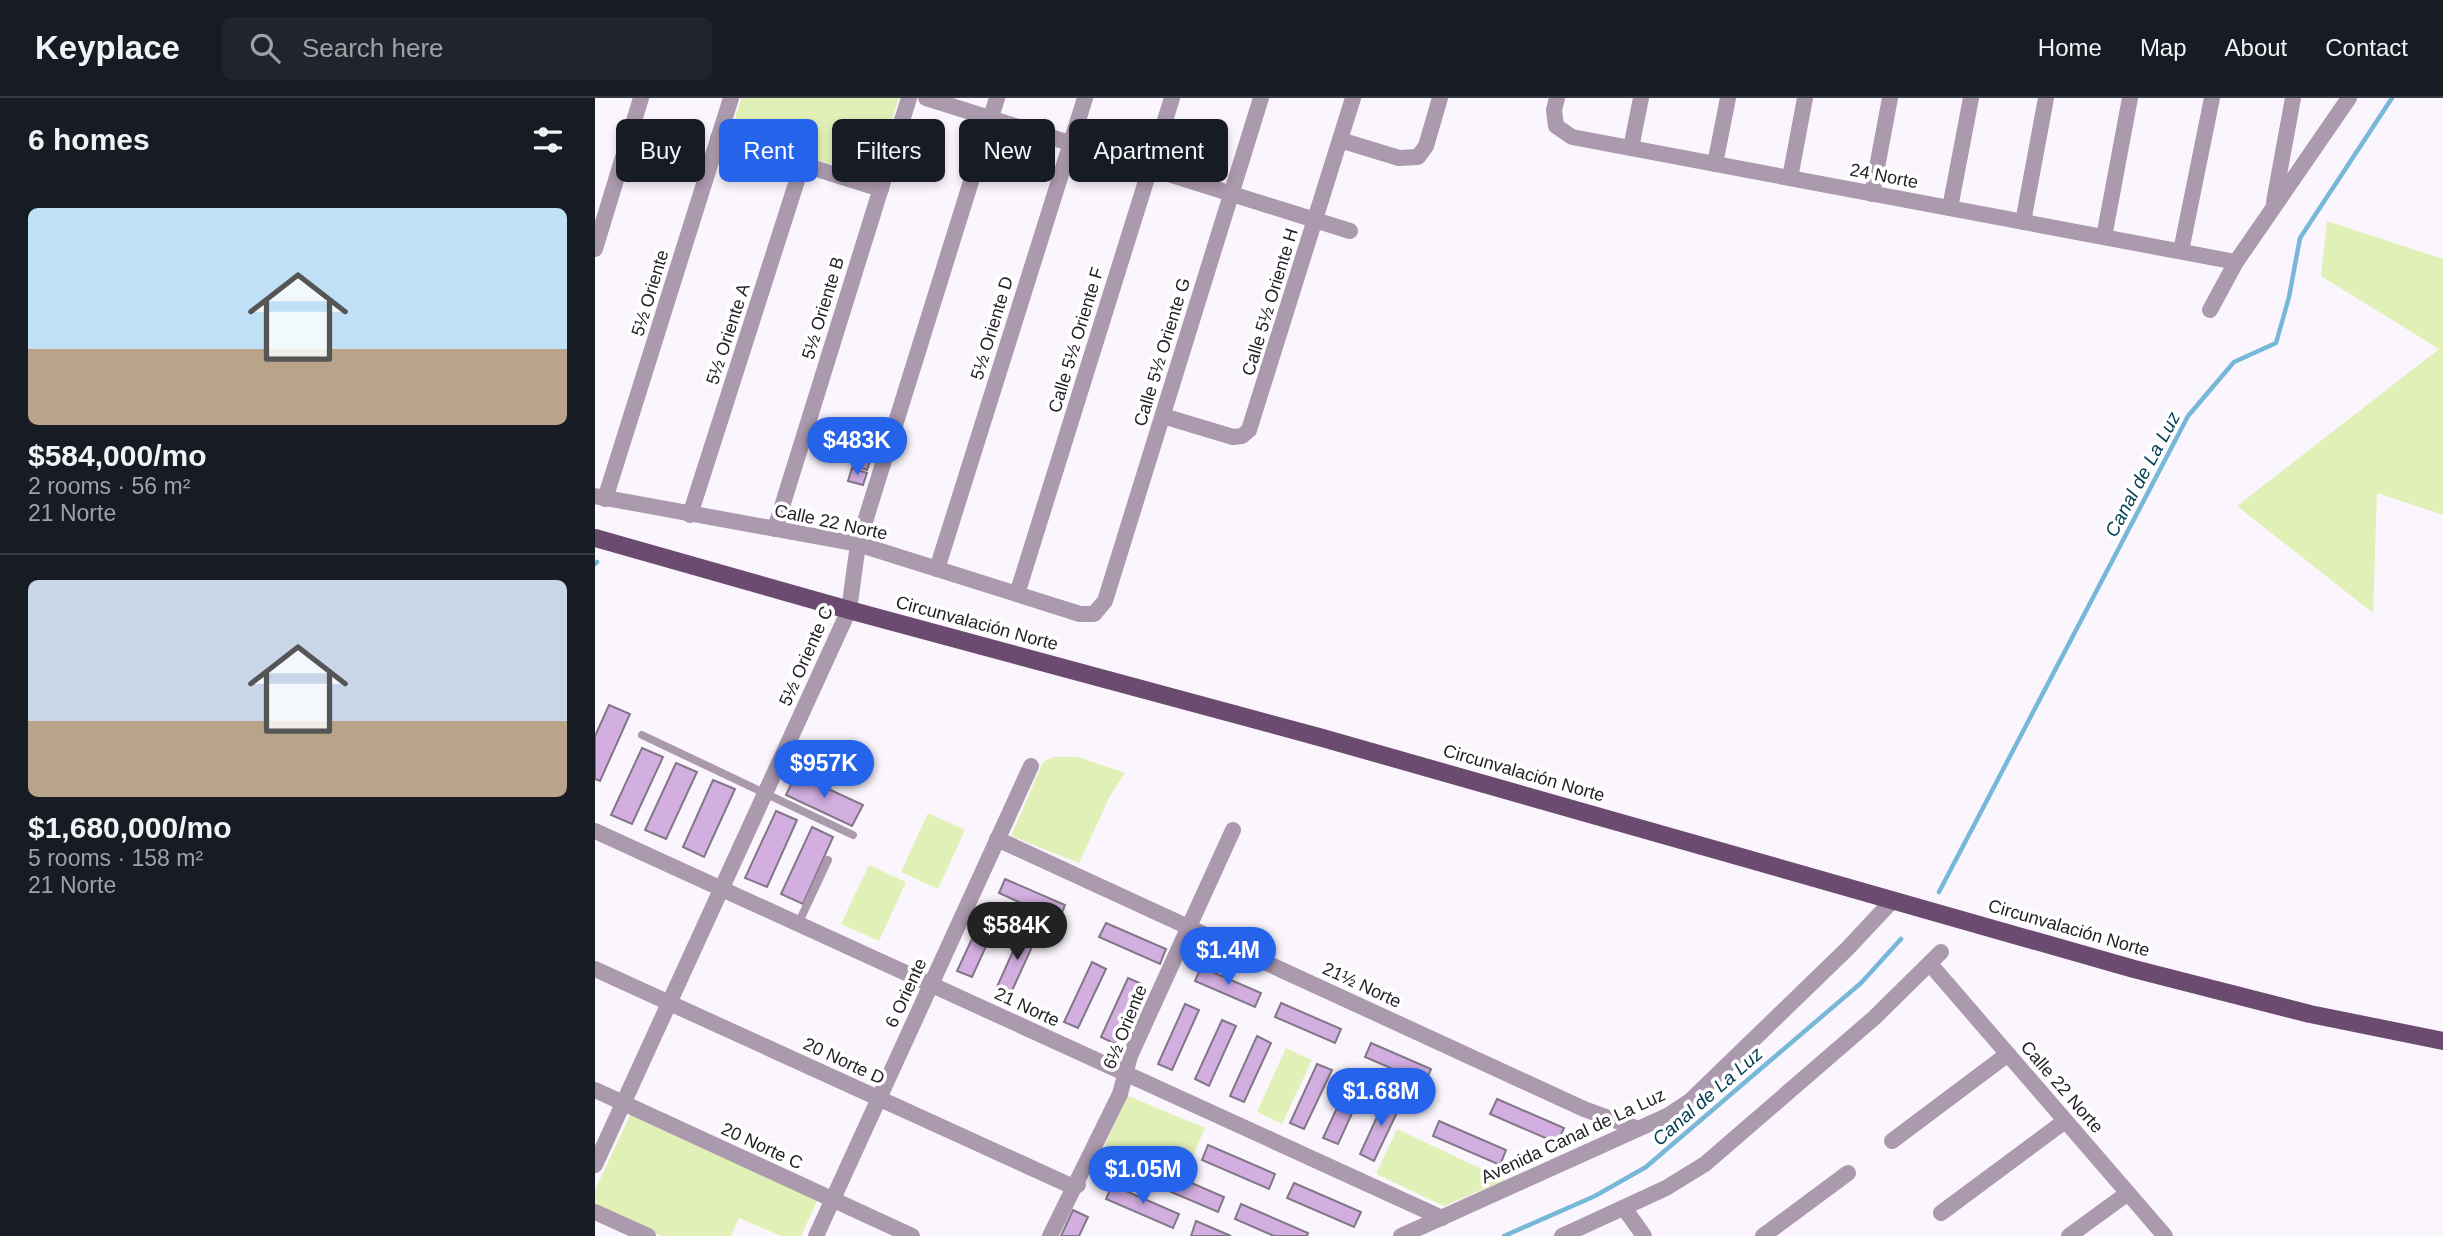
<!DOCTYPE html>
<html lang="en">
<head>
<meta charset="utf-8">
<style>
	body { margin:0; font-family:Arial,sans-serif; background:#20242c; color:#f1f3f6; height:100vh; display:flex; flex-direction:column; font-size:26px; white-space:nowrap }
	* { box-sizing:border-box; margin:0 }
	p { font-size:23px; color:#9ea1a6 }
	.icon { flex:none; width:38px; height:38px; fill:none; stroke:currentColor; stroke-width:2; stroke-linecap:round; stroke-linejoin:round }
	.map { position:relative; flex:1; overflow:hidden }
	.panel { display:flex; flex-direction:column; background:#171b24; width:595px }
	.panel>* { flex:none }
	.top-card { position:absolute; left:21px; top:21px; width:665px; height:63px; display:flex; gap:14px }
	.price { position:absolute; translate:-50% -60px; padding:0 16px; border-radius:24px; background:#2563eb; color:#fff; font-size:23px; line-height:46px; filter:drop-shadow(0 2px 4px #0008) }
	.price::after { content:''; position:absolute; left:50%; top:42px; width:21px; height:16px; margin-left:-10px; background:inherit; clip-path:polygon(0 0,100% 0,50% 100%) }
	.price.selected { background:#222; color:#fff }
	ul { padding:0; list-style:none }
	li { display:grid; align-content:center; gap:14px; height:371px; padding:0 28px }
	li+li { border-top:2px solid #363941 }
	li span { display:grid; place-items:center; height:217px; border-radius:10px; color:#555 }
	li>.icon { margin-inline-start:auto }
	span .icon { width:126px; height:126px; fill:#fffc; stroke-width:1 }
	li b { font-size:30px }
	h2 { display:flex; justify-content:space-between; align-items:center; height:84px; padding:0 28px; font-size:30px }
	.tag { padding:0 24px; border-radius:10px; background:#171b24; box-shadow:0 4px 10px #0003; font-size:24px; line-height:63px }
	.tag.selected { background:#2563eb; color:#fff }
	header { display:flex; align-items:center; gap:42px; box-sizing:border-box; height:98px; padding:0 35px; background:#171b24; border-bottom:2px solid #363941 }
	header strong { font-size:33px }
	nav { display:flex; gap:38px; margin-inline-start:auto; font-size:24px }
	.search { width:490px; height:63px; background:#20242c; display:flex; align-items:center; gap:18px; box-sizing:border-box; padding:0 24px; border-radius:10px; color:#9ea1a6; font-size:26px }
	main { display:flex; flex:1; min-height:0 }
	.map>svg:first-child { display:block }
	.green { fill:#e1f0b6 }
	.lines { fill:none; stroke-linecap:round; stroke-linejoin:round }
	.stream { stroke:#77b7d8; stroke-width:4.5 }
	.building { fill:#d2aee1; stroke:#827787; stroke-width:2 }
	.lane { stroke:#ab99ad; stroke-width:8 }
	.street { stroke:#ab99ad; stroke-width:16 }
	.primary { stroke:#6b4b6f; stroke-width:18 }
	.labels { text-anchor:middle; stroke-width:7; stroke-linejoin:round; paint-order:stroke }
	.street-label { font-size:18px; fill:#252127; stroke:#fff }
	.water-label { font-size:19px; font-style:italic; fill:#023b52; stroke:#fff }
</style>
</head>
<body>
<header>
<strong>Keyplace</strong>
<div class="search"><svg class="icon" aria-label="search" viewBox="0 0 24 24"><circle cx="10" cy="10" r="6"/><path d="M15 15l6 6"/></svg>Search here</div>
<nav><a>Home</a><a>Map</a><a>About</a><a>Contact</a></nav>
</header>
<main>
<section class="panel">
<h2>6 homes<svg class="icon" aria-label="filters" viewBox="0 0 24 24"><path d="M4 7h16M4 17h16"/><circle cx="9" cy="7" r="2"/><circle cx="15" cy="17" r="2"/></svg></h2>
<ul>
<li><span style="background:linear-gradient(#bfe0f5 65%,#b9a48a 0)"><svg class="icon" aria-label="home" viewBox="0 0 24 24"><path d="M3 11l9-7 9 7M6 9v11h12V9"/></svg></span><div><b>$584,000/mo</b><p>2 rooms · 56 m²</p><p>21 Norte</p></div></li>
<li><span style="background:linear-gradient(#c9d6e8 65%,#b9a48a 0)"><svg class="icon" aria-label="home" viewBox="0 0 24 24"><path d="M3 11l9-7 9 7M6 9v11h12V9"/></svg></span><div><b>$1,680,000/mo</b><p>5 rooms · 158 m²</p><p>21 Norte</p></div></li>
</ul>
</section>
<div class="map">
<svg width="1848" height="1138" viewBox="0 0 1848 1138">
	<rect width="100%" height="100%" fill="#fbf6fd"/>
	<g class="green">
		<polygon points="146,0 304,0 279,80 136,35"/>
		<polygon points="1732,123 1848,161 1848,417 1782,395 1778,515 1642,408 1844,251 1726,178"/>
		<polygon points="458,659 483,659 530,675 515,698 484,765 416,738 448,664"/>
		<polygon points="333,715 370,732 343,791 306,774"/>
		<polygon points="274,767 311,784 284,843 246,826"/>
		<polygon points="691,950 717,962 687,1026 662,1014"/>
		<polygon points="531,997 610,1030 591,1075 561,1063 548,1092 500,1072"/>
		<polygon points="36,1015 223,1101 206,1138 186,1138 144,1120 136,1138 66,1138 0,1108 0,1092"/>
		<polygon points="802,1031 910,1082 849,1108 781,1076"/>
	</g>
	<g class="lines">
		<g class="stream">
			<polyline points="0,466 2,464"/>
			<polyline points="1344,794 1593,318 1639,264 1681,245 1694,199 1705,140 1797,0"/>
			<polyline points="909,1138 1000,1098 1051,1069 1266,885 1306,841"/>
		</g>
	</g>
	<g class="building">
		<polygon points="262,353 277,357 272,372 258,367"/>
		<polygon points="257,370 272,375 268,387 253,383"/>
		<polygon points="14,607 35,616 5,683 0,681 0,638"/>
		<polygon points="47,650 68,659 37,726 16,717"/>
		<polygon points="81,665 102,674 71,741 50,732"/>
		<polygon points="201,676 268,707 257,728 191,697"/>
		<polygon points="118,682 140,691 109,759 88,749"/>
		<polygon points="181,713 202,722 172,789 150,780"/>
		<polygon points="217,729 238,739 208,806 186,796"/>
		<polygon points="410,781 470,807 464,822 404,795"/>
		<polygon points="390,813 404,820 377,879 362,873"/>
		<polygon points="511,825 571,851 565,866 504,839"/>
		<polygon points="428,831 442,838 415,897 401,891"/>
		<polygon points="497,864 511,871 483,930 469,924"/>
		<polygon points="606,869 666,895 660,909 600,883"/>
		<polygon points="533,880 547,886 520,946 506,939"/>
		<polygon points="686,905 746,931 740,945 680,919"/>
		<polygon points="590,906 604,912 577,972 563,966"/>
		<polygon points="627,922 641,928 614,988 600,981"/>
		<polygon points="662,938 676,945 649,1004 635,998"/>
		<polygon points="776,945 836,971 830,985 770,959"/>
		<polygon points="722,966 737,972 709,1031 695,1025"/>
		<polygon points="756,980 770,987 743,1046 728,1040"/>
		<polygon points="792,997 807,1004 779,1063 765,1056"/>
		<polygon points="902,1001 969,1030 962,1045 895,1016"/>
		<polygon points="844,1023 911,1052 905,1067 838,1038"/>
		<polygon points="613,1047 680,1076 674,1091 607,1062"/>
		<polygon points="562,1070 629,1099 623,1114 555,1085"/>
		<polygon points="699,1085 766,1114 759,1129 692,1100"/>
		<polygon points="517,1087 584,1116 578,1130 511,1101"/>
		<polygon points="646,1106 713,1135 712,1138 679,1138 640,1121"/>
		<polygon points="478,1112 493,1119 484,1138 466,1138"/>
		<polygon points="601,1123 636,1138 596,1138"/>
	</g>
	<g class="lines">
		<g class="lane">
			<polyline points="47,637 258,737"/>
			<polyline points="203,826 233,762"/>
		</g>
		<g class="street">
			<polyline points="331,0 755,133"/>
			<polyline points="962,0 959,12 961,28 977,39 1641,164"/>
			<polyline points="123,40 286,91"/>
			<polyline points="745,42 804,60 823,59 831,48 845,0"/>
			<polyline points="1036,50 1046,0"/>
			<polyline points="1120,66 1133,0"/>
			<polyline points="1195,80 1210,0"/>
			<polyline points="1277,96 1295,0"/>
			<polyline points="1679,104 1698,0"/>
			<polyline points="1355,110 1376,0"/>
			<polyline points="1428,124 1451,0"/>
			<polyline points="1509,139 1535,0"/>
			<polyline points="0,151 46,0"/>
			<polyline points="1586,153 1617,0"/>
			<polyline points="1615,212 1641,164 1754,0"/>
			<polyline points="568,318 638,339 647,338 654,332 758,0"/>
			<polyline points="0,398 263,446 485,516 499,516 510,503 666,0"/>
			<polyline points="10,401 136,0"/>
			<polyline points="95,417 207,67"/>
			<polyline points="180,431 314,0"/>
			<polyline points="342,471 490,0"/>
			<polyline points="422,496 577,0"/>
			<polyline points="0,733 847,1120"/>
			<polyline points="402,741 989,1011 1041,1030"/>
			<polyline points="1335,866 1570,1138"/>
			<polyline points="0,871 474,1087 483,1087"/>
			<polyline points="0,992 317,1138"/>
			<polyline points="1297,1043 1413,956"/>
			<polyline points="0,1067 254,512 263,446 402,0"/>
			<polyline points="1029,1110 1049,1138"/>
			<polyline points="0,1114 53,1138"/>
			<polyline points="1346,1115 1470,1023"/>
			<polyline points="221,1138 436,668"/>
			<polyline points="455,1138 525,996 535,958 638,732"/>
			<polyline points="806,1138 1074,1017 1095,1003 1253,850 1298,802"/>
			<polyline points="967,1138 1071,1090 1110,1066 1279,920 1346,854"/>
			<polyline points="1168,1138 1253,1075"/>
			<polyline points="1474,1138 1533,1095"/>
		</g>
		<polyline class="primary" points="0,440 254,512 724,639 1539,871 1715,916 1848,943"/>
	</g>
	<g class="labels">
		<g class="street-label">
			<text transform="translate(1289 78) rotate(11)" y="6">24 Norte</text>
			<text transform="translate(55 195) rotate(-73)" y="6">5½ Oriente</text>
			<text transform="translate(675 204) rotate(-73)" y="6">Calle 5½ Oriente H</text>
			<text transform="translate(228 210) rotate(-73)" y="6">5½ Oriente B</text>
			<text transform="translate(397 230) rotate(-73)" y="6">5½ Oriente D</text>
			<text transform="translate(133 236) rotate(-72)" y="6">5½ Oriente A</text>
			<text transform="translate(481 242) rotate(-73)" y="6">Calle 5½ Oriente F</text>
			<text transform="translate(567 254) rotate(-73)" y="6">Calle 5½ Oriente G</text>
			<text transform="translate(236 424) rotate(12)" y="6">Calle 22 Norte</text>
			<text transform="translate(382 525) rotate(15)" y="6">Circunvalación Norte</text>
			<text transform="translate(211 558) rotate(-66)" y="6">5½ Oriente C</text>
			<text transform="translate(929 675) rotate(16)" y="6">Circunvalación Norte</text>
			<text transform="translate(1474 830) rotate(16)" y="6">Circunvalación Norte</text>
			<text transform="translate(767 887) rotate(25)" y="6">21½ Norte</text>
			<text transform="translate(311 895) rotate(-65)" y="6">6 Oriente</text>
			<text transform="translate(432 909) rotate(25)" y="6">21 Norte</text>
			<text transform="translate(530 929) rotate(-68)" y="6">6½ Oriente</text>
			<text transform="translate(249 963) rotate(25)" y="6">20 Norte D</text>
			<text transform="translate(1467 989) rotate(49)" y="6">Calle 22 Norte</text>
			<text transform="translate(978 1038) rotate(-25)" y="6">Avenida Canal de La Luz</text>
			<text transform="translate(167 1048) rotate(25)" y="6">20 Norte C</text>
		</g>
		<g class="water-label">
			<text transform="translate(1547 376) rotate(-62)" y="7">Canal de La Luz</text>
			<text transform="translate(1112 998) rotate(-41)" y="7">Canal de La Luz</text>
		</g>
	</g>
</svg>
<b class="price" style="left:262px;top:379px">$483K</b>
<b class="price" style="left:229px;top:702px">$957K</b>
<b class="price selected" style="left:422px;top:864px">$584K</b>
<b class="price" style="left:633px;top:889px">$1.4M</b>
<b class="price" style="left:786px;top:1030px">$1.68M</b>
<b class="price" style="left:548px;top:1108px">$1.05M</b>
<div class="top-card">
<a class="tag">Buy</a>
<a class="tag selected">Rent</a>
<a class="tag">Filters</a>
<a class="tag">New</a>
<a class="tag">Apartment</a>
</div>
</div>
</main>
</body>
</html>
